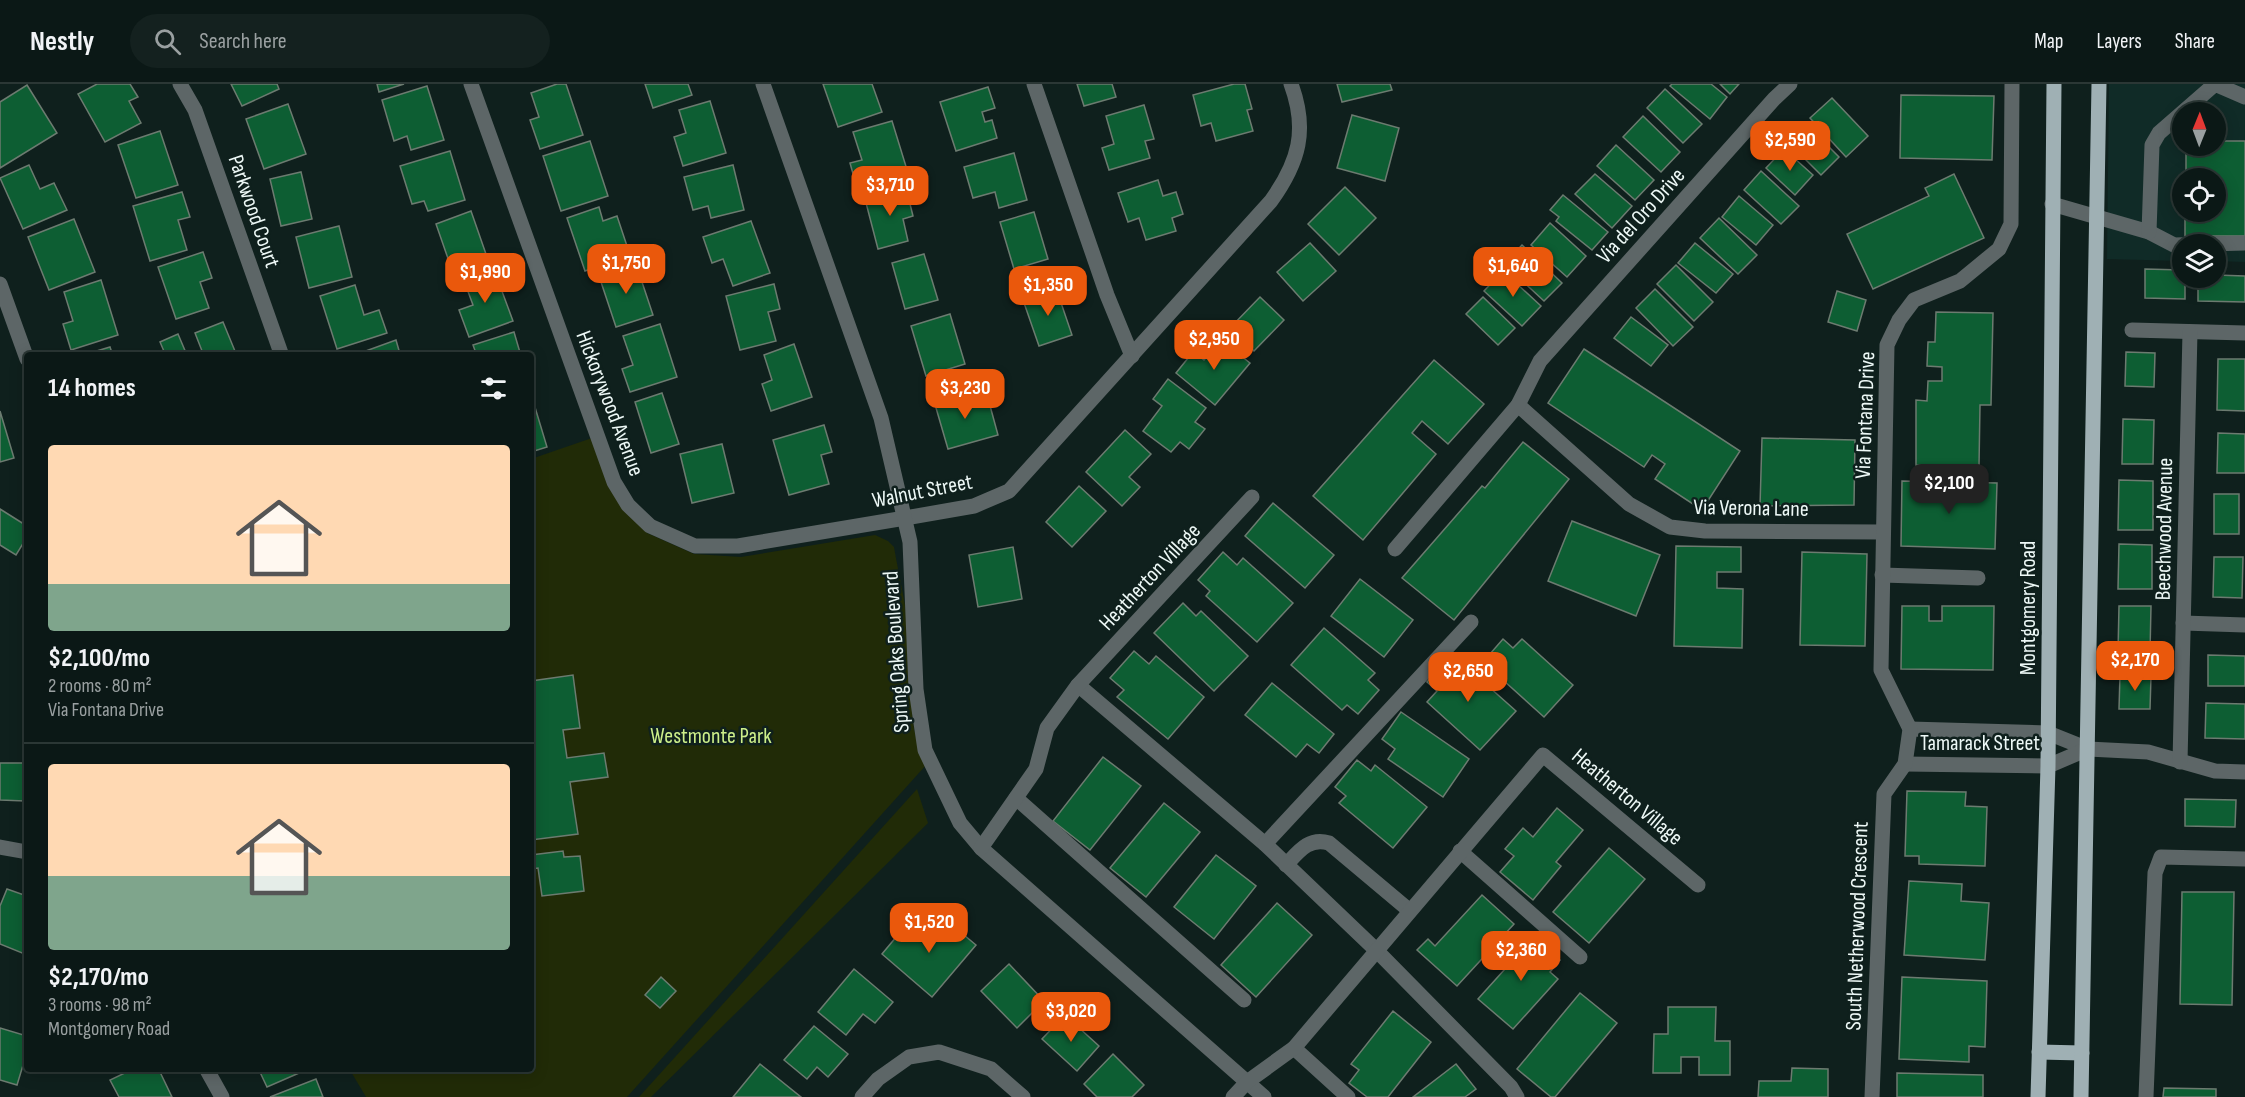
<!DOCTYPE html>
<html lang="en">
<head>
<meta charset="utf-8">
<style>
	body { margin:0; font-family:"Sofia Sans Condensed",sans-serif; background:#14211f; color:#f1f3f6; height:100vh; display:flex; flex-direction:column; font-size:22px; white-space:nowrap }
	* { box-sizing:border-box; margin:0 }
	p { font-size:20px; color:#9aa0a1 }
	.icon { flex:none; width:33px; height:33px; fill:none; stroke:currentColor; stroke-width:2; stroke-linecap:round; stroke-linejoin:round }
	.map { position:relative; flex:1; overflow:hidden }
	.details { position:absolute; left:24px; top:268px; width:510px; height:720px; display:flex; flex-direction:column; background:#0b1816; border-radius:6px; box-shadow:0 3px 15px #0003,0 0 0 2px #2b3735 }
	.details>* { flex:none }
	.needle { width:39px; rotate:1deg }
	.fabs { position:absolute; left:2172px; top:18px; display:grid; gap:12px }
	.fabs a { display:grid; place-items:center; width:54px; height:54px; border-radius:50%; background:#0b1816; box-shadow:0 3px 15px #0003,0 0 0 2px #2b3735; font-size:30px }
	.price { position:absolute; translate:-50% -51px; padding:0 14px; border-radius:12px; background:#ea580c; color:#fff; font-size:20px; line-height:39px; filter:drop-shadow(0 2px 3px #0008) }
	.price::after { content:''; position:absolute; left:50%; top:36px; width:18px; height:14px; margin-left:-9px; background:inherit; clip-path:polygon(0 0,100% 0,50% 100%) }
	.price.active { background:#222; color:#fff }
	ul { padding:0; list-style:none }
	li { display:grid; align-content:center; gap:12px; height:318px; padding:0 24px }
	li+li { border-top:2px solid #2b3735 }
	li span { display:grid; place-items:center; height:186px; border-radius:6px; color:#555 }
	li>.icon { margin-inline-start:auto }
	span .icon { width:108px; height:108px; fill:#fffc; stroke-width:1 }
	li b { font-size:26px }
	h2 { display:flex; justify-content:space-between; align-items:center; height:72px; padding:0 24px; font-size:26px }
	header { display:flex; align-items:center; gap:36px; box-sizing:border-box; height:84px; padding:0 30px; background:#0b1816; border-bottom:2px solid #2b3735 }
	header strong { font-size:28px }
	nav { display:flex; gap:33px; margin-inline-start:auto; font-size:21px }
	.search { width:420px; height:54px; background:#14211f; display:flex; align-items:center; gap:15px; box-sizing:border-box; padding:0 21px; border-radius:33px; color:#9aa0a1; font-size:22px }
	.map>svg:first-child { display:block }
	.built { fill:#102b27; fill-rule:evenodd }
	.green { fill:#212b07 }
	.building { fill:#0d5e33; stroke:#6c7b70; stroke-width:1.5 }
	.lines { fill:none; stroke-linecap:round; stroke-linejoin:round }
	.minor { stroke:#5d6667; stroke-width:15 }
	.major { stroke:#9fb0b4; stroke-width:15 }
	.labels { text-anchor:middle; stroke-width:5; stroke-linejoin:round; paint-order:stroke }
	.street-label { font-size:22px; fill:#edf8f6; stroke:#0f201d }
	.park-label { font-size:22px; fill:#cdef8a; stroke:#0f201d }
</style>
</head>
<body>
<header>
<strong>Nestly</strong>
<div class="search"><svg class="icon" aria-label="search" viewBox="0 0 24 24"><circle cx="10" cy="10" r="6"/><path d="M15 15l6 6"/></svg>Search here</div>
<nav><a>Map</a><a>Layers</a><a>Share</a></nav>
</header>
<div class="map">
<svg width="2245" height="1013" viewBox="0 0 2245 1013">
	<rect width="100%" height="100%" fill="#0f201d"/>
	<path class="built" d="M2109 0H2245V178L2216 177V160H2182V177L2107 175ZM2182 28H2216V62H2182ZM2182 94H2216V128H2182Z"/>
	<g class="green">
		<path d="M592 354 647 449 694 470 741 473 875 451 888 457 894 463C900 498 909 533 911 568 914 607 906 646 927 680L627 1013H366L350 986H531V375Z"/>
		<polygon points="917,705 928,739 651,1013 639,1013"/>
	</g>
	<g class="building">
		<polygon points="97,0 130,0 138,13 129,17 141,39 105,58 78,10"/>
		<polygon points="231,0 277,0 279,5 242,22"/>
		<polygon points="377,0 404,0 379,8"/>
		<polygon points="557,0 566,0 583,51 540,65 530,36 539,33 531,9"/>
		<polygon points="645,0 688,0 692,11 653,24"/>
		<polygon points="823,0 872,0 882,28 838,43"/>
		<polygon points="1077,0 1112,0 1116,13 1084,22"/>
		<polygon points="1234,0 1245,0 1252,25 1247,26 1253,47 1216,57 1211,39 1201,42 1193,11"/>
		<polygon points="1337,0 1390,0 1392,6 1342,18"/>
		<polygon points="1672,0 1711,0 1727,13 1710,35 1670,2"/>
		<polygon points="1720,0 1739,0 1730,10"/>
		<polygon points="27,1 57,49 0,84 0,18"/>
		<polygon points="427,2 444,56 411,66 407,52 394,57 382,16"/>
		<polygon points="988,3 995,24 982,28 985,38 992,36 997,54 956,67 940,18"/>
		<polygon points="1665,5 1702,40 1683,59 1647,24"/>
		<polygon points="1901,11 1994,12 1992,76 1900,74"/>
		<polygon points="1832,14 1868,52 1846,73 1810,34"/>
		<polygon points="710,17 726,69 683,82 674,53 686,49 679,26"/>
		<polygon points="288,20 306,70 264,85 246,35"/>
		<polygon points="1144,21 1154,55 1145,57 1150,74 1109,86 1102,64 1114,60 1106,32"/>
		<polygon points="1352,31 1399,44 1385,97 1337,84"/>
		<polygon points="1643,32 1680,68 1661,88 1623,53"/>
		<polygon points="892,37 908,89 857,104 850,79 862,76 853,48"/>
		<polygon points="1805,39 1839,73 1821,91 1787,57"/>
		<polygon points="160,47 178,101 136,114 118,61"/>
		<polygon points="590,57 608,112 561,127 543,72"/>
		<polygon points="2216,57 2245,57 2245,152 2185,152 2185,128 2216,128 2216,94 2186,94 2186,62 2216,62"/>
		<polygon points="1616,61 1654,96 1635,116 1597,82"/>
		<polygon points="1784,65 1813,91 1795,111 1766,84"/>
		<polygon points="450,67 465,116 428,127 424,117 412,120 400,82"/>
		<polygon points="1014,69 1027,116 999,124 995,108 973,114 964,83"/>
		<polygon points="29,81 40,105 54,99 67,126 23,145 0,94"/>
		<polygon points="733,81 744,126 711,134 708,122 693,126 684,93"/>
		<polygon points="1761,87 1799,122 1781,140 1744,106"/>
		<polygon points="301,88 312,135 281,142 270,95"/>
		<polygon points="1595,90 1632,122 1612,144 1575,110"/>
		<polygon points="1954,90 1984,154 1873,205 1847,150 1929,112 1925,104"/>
		<polygon points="1158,96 1163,112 1176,108 1183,130 1172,134 1176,147 1146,156 1139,134 1128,138 1118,109"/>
		<polygon points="1345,103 1376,134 1339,171 1308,140"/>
		<polygon points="906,104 913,132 903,135 908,157 878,165 865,115"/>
		<polygon points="182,108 190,133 178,136 187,166 150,177 133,122"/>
		<polygon points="1563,111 1608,148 1592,166 1556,137 1559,133 1550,126"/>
		<polygon points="1739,112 1773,141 1756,161 1722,133"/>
		<polygon points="599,123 603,137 617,132 630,171 585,187 567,134"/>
		<polygon points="471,127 487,173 452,186 436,140"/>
		<polygon points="1034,128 1048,175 1014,185 1000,138"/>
		<polygon points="1719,134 1757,171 1738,190 1700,154"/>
		<polygon points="74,135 95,188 49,206 28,153"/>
		<polygon points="751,137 770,189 733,202 723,175 712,179 703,153"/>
		<polygon points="1550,139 1586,172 1567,193 1531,161"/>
		<polygon points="339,142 352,193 309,204 296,153"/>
		<polygon points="1310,159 1336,187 1303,217 1277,188"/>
		<polygon points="1695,159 1733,190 1716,209 1678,179"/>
		<polygon points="1522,161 1562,199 1544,217 1504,180"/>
		<polygon points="203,168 212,194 200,198 209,224 176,235 158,183"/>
		<polygon points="924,170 938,216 905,225 892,179"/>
		<polygon points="636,180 653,231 616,243 599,192"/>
		<polygon points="1676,181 1713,218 1694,237 1657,200"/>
		<polygon points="493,183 513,237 469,253 459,226 473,221 463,194"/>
		<polygon points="2145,185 2182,186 2182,194 2185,194 2185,215 2145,214"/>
		<polygon points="1503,187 1541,222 1522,242 1484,207"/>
		<polygon points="2216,191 2245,192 2245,218 2198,217 2198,194 2216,194"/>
		<polygon points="101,196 118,251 71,266 63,240 73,237 64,208"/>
		<polygon points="774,200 780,225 768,228 776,257 740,266 726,212"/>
		<polygon points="355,201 364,231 379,226 387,249 337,265 320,212"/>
		<polygon points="1056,204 1072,251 1039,262 1023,216"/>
		<polygon points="1655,205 1693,243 1673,262 1636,224"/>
		<polygon points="1837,207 1866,216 1857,247 1828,238"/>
		<polygon points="1260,213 1284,236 1254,267 1230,244"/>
		<polygon points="1483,213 1515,244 1498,261 1466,230"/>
		<polygon points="1936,228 1993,229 1991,321 1980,321 1979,382 1916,381 1916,316 1927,317 1928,297 1942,297 1942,283 1927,282 1928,258 1935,258"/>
		<polygon points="950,230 965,280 926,292 911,242"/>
		<polygon points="1631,233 1668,261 1651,282 1614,254"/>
		<polygon points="223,238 237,272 204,272 195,249"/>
		<polygon points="660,240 677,293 630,308 622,285 633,281 623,252"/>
		<polygon points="514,248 521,272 477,272 473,261"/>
		<polygon points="178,250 186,269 166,272 160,258"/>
		<polygon points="396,256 400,270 409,267 410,272 352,272"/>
		<polygon points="1221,256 1250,279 1215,321 1176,289 1193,268 1204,276"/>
		<polygon points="794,260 812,313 771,327 762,300 772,296 764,271"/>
		<polygon points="110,263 113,272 80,272"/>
		<polygon points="1584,265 1740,367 1702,426 1655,395 1665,380 1652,371 1644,383 1548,319"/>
		<polygon points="2126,268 2155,269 2154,303 2125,302"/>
		<polygon points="2218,275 2245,275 2245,327 2217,326"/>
		<polygon points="1434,276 1484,320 1448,360 1422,337 1412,349 1436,370 1363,456 1313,412"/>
		<polygon points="1168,295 1206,324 1195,338 1205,345 1189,365 1180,358 1171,368 1143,347 1162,322 1153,315"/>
		<polygon points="969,308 973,323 989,318 998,351 948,365 934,317"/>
		<polygon points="662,309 679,360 651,369 635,318"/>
		<polygon points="531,310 547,363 531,368"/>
		<polygon points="0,327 14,374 0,378"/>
		<polygon points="2123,335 2154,336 2153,380 2122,380"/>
		<polygon points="824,341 832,368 821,371 829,400 789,411 773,356"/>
		<polygon points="1125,346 1151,370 1129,393 1140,403 1122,422 1086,388"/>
		<polygon points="2218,349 2245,350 2245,389 2217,389"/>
		<polygon points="1762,354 1855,356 1854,421 1760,422"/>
		<polygon points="1523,358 1569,395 1454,536 1402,494 1482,402 1485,404"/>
		<polygon points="722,360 734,409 692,419 680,370"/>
		<polygon points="2119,396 2153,397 2153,446 2118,446"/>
		<polygon points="1902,397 1997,399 1995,465 1901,462"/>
		<polygon points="1079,402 1106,427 1072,463 1046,438"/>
		<rect x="2214" y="410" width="25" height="40"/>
		<polygon points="1273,419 1334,471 1305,504 1245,452"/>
		<polygon points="0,425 27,442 27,453 16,471 0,461"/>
		<polygon points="1572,437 1660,471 1636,532 1548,497"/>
		<polygon points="2119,460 2152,461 2152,505 2118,505"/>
		<polygon points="1676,462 1741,463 1741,488 1717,488 1717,504 1743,505 1742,564 1674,562"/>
		<polygon points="1013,463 1022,515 978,523 969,471"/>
		<polygon points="1223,468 1237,481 1243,474 1293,519 1257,558 1206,512 1210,507 1198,496"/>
		<polygon points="1802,468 1867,470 1865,562 1800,561"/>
		<polygon points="2214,473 2243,473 2242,514 2213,513"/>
		<polygon points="1360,495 1413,536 1384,573 1331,532"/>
		<polygon points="1183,519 1196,532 1201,527 1248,572 1214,607 1154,549"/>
		<polygon points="1902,522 1929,522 1929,537 1942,537 1942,522 1994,522 1993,586 1901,585"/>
		<polygon points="2119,522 2151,522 2150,568 2118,568"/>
		<polygon points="1324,544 1375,589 1368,596 1379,606 1358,630 1347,621 1342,626 1291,581"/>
		<polygon points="1503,555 1513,564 1522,555 1573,601 1544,633 1483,578"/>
		<polygon points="1134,567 1149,580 1156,572 1204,613 1168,655 1117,613 1124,606 1110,594"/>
		<polygon points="1452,570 1516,627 1480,666 1427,618 1437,607 1427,598"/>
		<polygon points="2208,571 2245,572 2245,602 2208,602"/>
		<polygon points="573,591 580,644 563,646 567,674 604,669 608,693 570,698 578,750 531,756 531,597"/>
		<polygon points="2120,591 2151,592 2150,625 2119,625"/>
		<polygon points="1272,599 1334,650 1319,669 1307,660 1296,673 1245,631"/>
		<polygon points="2206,619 2245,620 2245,655 2205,654"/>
		<polygon points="1401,628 1469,675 1443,713 1388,675 1395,665 1382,655"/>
		<polygon points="1103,673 1141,702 1090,766 1053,737"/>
		<polygon points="1357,676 1371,687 1375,681 1427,723 1393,764 1339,719 1346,712 1335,703"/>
		<polygon points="0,679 25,679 25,717 0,716"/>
		<polygon points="1907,707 1966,708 1965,722 1987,723 1985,782 1919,780 1919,772 1905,772"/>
		<polygon points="2185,715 2236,716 2235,743 2185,742"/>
		<polygon points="1164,719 1200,748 1146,813 1110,784"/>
		<polygon points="1557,724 1583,746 1556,778 1561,782 1533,816 1500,788 1514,772 1505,765 1523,744 1533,753"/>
		<polygon points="1609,764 1645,795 1589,859 1553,828"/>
		<polygon points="563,767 564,773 580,772 584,807 542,812 538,784 531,785 531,771"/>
		<polygon points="1216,771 1256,802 1214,855 1174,823"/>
		<polygon points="1909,797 1962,800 1961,817 1989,819 1985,876 1904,871"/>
		<polygon points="7,805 27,812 27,871 0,860 0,822"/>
		<polygon points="2182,808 2234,808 2232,921 2180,920"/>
		<polygon points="1482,811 1514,840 1457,902 1417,866 1428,855 1435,862"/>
		<polygon points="1277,819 1312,851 1256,913 1221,881"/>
		<polygon points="912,834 933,852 946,836 976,861 932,913 882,870"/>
		<polygon points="1535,854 1560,876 1550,888 1558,895 1513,945 1478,915 1505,885 1497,877 1513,860 1523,868"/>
		<polygon points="1009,880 1044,917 1017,944 981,907"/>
		<polygon points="854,885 893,918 875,939 863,930 846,951 818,928"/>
		<polygon points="661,893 676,907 660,924 645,911"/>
		<polygon points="1902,893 1987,897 1985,963 1969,962 1969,978 1899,975"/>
		<polygon points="1580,909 1617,939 1555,1013 1551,1013 1517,985"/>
		<polygon points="1668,923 1716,923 1715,957 1730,957 1730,991 1699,991 1699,973 1681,973 1681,989 1653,989 1654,950 1668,950"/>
		<polygon points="1393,927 1431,958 1388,1013 1367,1013 1349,999 1359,986 1351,980"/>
		<polygon points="1065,931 1099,962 1077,987 1042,955"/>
		<polygon points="814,942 848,970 828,993 817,983 807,995 784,976"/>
		<polygon points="0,944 27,952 27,968 17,1001 0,996"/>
		<polygon points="1113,970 1144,1001 1132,1013 1097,1013 1084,1000"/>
		<polygon points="760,980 801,1013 733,1013"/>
		<polygon points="1456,980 1476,1005 1465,1013 1413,1013"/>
		<polygon points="1792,984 1828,985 1828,1013 1758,1013 1759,997 1791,997"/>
		<polygon points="131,986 159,986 172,1013 119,1013 110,996"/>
		<polygon points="259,986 306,986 267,1003"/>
		<polygon points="1897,989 1983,991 1983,1013 1897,1013"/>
		<polygon points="316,995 323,1013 270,1013"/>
		<polygon points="2164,1004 2216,1005 2216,1013 2163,1013"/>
	</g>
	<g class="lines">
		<g class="minor">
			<polyline points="180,0 195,26 282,272"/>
			<path d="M471 0 614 398 628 421 650 442 695 462H738L905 434 974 422 1009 407 1271 117C1299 78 1308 46 1291 0"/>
			<polyline points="763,0 881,334 910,458 916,605 925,666 960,739 981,764 1264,1013"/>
			<polyline points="1034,0 1107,211 1132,272"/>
			<polyline points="2052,120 2149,148 2174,161 2245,159"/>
			<polyline points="2149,148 2152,61 2159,49 2215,0 2245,13"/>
			<polyline points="0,200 27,275"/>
			<polyline points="2132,246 2245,249"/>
			<polyline points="1518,321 1629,420 1670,443 1705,447 1883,448"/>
			<polyline points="1395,465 1518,321 1540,277 1774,15 1790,0"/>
			<polyline points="1882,491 1978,494"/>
			<polyline points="2183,539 2245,541"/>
			<polyline points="1078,601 1265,760 1376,866 1511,1003 1517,1013"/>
			<polyline points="1910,645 2048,649 2088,665 2148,668 2215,687 2245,688"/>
			<polyline points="2180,678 2190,248"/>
			<polyline points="1905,680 2048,682 2088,665"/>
			<polyline points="1016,714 1244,916"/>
			<polyline points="1265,760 1471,538"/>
			<polyline points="0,763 27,768"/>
			<polyline points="981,764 1036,685 1047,644 1078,601 1252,413"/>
			<polyline points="1460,767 1580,873"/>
			<path d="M1286 781C1299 767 1309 753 1329 759L1410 827"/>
			<polyline points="1294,964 1348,1013"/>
			<polyline points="207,986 222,1013"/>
			<polyline points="862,1013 878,995 909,973 939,968 991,985 1023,1013"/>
			<polyline points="1233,1013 1247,998 1294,964 1543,671 1698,801"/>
			<polyline points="1872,1013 1884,710 1905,680 1910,645 1881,586 1887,261 1899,236 1914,216 1960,197 1999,165 2011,140 2012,0"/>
			<polyline points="2146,1013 2155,789 2161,773 2245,775"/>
		</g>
		<g class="major">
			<polyline points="2039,968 2082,969"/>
			<polyline points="2038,1013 2048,682 2054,0"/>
			<polyline points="2081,1013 2099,0"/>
		</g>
	</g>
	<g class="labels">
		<g class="street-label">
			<text transform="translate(255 127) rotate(71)" y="8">Parkwood Court</text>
			<text transform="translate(1640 131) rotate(-48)" y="8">Via del Oro Drive</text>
			<text transform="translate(611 319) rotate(69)" y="8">Hickorywood Avenue</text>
			<text transform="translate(1864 331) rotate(-88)" y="8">Via Fontana Drive</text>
			<text transform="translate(922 406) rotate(-11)" y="8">Walnut Street</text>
			<text transform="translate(1751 423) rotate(1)" y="8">Via Verona Lane</text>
			<text transform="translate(2163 445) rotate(-89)" y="8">Beechwood Avenue</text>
			<text transform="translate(1149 492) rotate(-47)" y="8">Heatherton Village</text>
			<text transform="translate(2027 524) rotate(-90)" y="8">Montgomery Road</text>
			<text transform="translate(895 568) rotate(-94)" y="8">Spring Oaks Boulevard</text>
			<text x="1980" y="666">Tamarack Street</text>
			<text transform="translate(1628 712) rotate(40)" y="8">Heatherton Village</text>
			<text transform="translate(1856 842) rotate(-88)" y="8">South Netherwood Crescent</text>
		</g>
		<g class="park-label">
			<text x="711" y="659">Westmonte Park</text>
		</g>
	</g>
</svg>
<div class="fabs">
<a><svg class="needle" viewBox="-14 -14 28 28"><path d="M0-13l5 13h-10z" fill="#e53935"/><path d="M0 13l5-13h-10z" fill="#9aa0a1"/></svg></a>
<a><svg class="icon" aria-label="locate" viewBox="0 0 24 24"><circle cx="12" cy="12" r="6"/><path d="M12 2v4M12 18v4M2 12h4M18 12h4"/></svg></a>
<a><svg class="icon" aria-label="layers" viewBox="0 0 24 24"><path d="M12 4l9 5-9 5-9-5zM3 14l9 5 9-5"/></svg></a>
</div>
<b class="price" style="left:1790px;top:88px">$2,590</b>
<b class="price" style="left:890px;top:133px">$3,710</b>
<b class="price" style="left:626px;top:211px">$1,750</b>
<b class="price" style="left:1513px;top:214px">$1,640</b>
<b class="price" style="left:485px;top:220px">$1,990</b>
<b class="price" style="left:1048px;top:233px">$1,350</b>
<b class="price" style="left:1214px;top:287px">$2,950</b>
<b class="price" style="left:965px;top:336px">$3,230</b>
<b class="price active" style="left:1949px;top:431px">$2,100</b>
<b class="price" style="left:2135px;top:608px">$2,170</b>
<b class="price" style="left:1468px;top:619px">$2,650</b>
<b class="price" style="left:929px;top:870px">$1,520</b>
<b class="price" style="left:1521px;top:898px">$2,360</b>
<b class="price" style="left:1071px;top:959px">$3,020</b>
<section class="details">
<h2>14 homes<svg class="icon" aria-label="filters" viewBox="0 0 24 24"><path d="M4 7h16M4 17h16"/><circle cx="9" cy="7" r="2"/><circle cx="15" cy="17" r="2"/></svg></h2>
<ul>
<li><span style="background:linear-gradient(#ffd9b3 75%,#7fa58c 0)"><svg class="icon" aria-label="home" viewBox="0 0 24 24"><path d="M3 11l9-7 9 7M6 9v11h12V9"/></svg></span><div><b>$2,100/mo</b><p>2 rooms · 80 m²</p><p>Via Fontana Drive</p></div></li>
<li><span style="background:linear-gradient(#ffd9b3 60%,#7fa58c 0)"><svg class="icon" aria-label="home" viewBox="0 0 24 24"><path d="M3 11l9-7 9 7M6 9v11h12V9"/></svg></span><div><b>$2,170/mo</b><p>3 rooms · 98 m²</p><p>Montgomery Road</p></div></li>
</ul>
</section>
</div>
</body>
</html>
